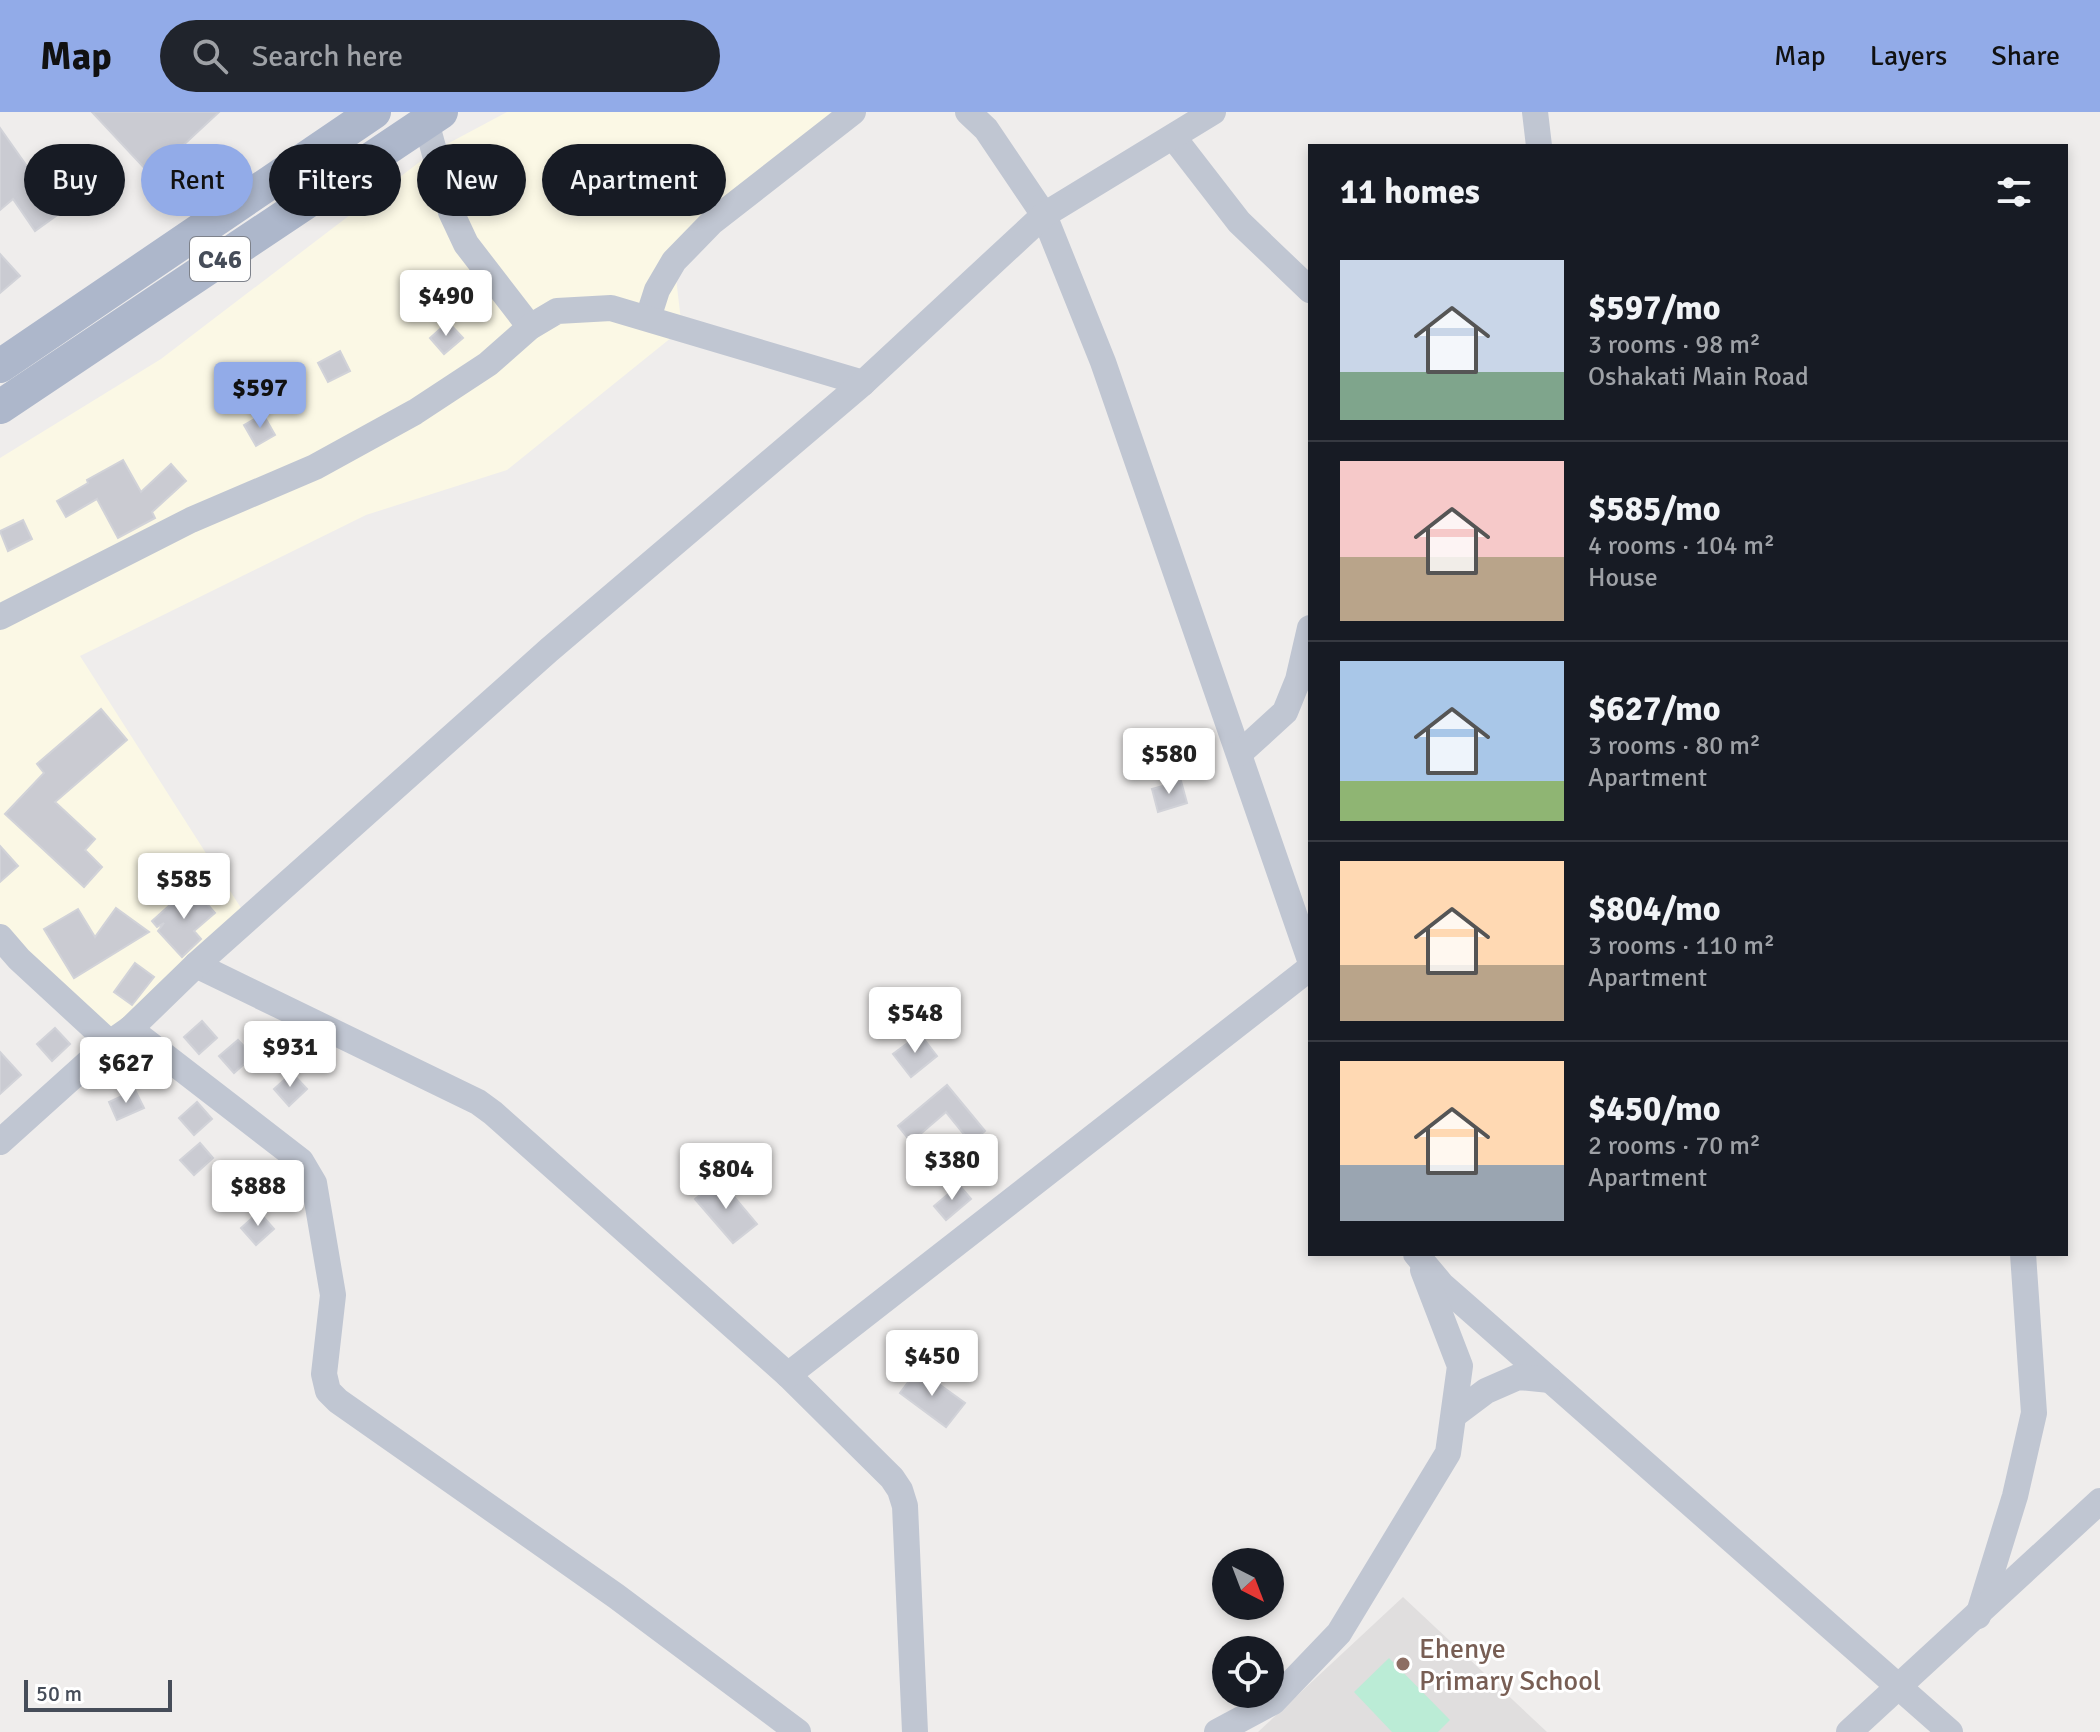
<!DOCTYPE html>
<html lang="en">
<head>
<meta charset="utf-8">
<style>
	body { margin:0; font-family:Signika,sans-serif; background:#20242c; color:#f1f3f6; height:100vh; display:flex; flex-direction:column; font-size:30px; white-space:nowrap }
	* { box-sizing:border-box; margin:0 }
	p { font-size:26px; color:#9ea1a6 }
	.icon { flex:none; width:44px; height:44px; fill:none; stroke:currentColor; stroke-width:2; stroke-linecap:round; stroke-linejoin:round }
	.map { position:relative; flex:1; overflow:hidden }
	.sheet { position:absolute; left:1308px; top:32px; width:760px; height:1112px; display:flex; flex-direction:column; background:#171b24; border-radius:0px; box-shadow:0 4px 12px #0003 }
	.sheet>* { flex:none }
	.top-card { position:absolute; left:24px; top:32px; width:760px; height:72px; display:flex; gap:16px }
	.needle { width:52px; rotate:138deg }
	.fabs { position:absolute; left:1212px; top:1436px; display:grid; gap:16px }
	.fabs a { display:grid; place-items:center; width:72px; height:72px; border-radius:50%; background:#171b24; box-shadow:0 4px 12px #0003; font-size:40px }
	.scale { position:absolute; left:24px; bottom:20px; width:148px; box-sizing:border-box; padding-left:8px; border:4px solid #464d59; border-top:0; font-size:22px; line-height:28px; white-space:nowrap; color:#464d59; -webkit-text-stroke:6px #fff; paint-order:stroke }
	.price { position:absolute; translate:-50% -68px; padding:0 18px; border-radius:8px; background:#fff; color:#222; font-size:26px; line-height:52px; filter:drop-shadow(0 2px 4px #0008) }
	.price::after { content:''; position:absolute; left:50%; top:48px; width:24px; height:18px; margin-left:-12px; background:inherit; clip-path:polygon(0 0,100% 0,50% 100%) }
	.price.active { background:#92abe8; color:#111 }
	ul { padding:0; list-style:none }
	li { display:flex; align-items:center; gap:24px; height:200px; padding:0 32px }
	li+li { border-top:2px solid #363941 }
	li span { display:grid; place-items:center; flex:none; width:224px; height:160px; border-radius:0px; color:#555 }
	li>.icon { margin-inline-start:auto }
	span .icon { width:96px; height:96px; fill:#fffc; stroke-width:1 }
	li b { font-size:34px }
	h2 { display:flex; justify-content:space-between; align-items:center; height:96px; padding:0 32px; font-size:34px }
	.pill { padding:0 28px; border-radius:36px; background:#171b24; box-shadow:0 4px 12px #0003; font-size:28px; line-height:72px }
	.pill.active { background:#92abe8; color:#111 }
	header { display:flex; align-items:center; gap:48px; box-sizing:border-box; height:112px; padding:0 40px; background:#92abe8; color:#111 }
	header strong { font-size:38px }
	nav { display:flex; gap:44px; margin-inline-start:auto; font-size:28px }
	.search { width:560px; height:72px; background:#20242c; display:flex; align-items:center; gap:20px; box-sizing:border-box; padding:0 28px; border-radius:44px; color:#9ea1a6; font-size:30px }
	.map>svg:first-child { display:block }
	.commercial { fill:#fbf8e5 }
	.education { fill:#e0dede }
	.green { fill:#bbecd6 }
	.building { fill:#cacbd2; stroke:#d1d2d8; stroke-width:2 }
	.lines { fill:none; stroke-linecap:round; stroke-linejoin:round }
	.minor { stroke:#c0c6d2; stroke-width:26 }
	.major { stroke:#adb7cb; stroke-width:34 }
	.education-dot { fill:#8d6e63; stroke:#fff; stroke-width:3 }
	.labels { text-anchor:middle; stroke-width:6; stroke-linejoin:round; paint-order:stroke }
	.shield { fill:#fff; stroke:#7e828b; stroke-width:2 }
	.shield-label { font-size:26px; font-weight:bold; fill:#464d59 }
	.education-label { font-size:28px; fill:#785e54; stroke:#fff; text-anchor:start }
</style>
</head>
<body>
<header>
<strong>Map</strong>
<div class="search"><svg class="icon" aria-label="search" viewBox="0 0 24 24"><circle cx="10" cy="10" r="6"/><path d="M15 15l6 6"/></svg>Search here</div>
<nav><a>Map</a><a>Layers</a><a>Share</a></nav>
</header>
<div class="map">
<svg width="2100" height="1620" viewBox="0 0 2100 1620">
	<rect width="100%" height="100%" fill="#efedec"/>
	<polygon class="commercial" points="507,0 853,0 674,149 682,217 507,358 366,403 80,544 248,807 110,931 0,825 0,346 161,247 434,39"/>
	<polygon class="education" points="1403,1485 1547,1620 1258,1620"/>
	<polygon class="green" points="1389,1546 1450,1608 1438,1620 1392,1620 1354,1580"/>
	<g class="building">
		<polygon points="92,0 219,0 151,63"/>
		<polygon points="0,16 60,101 35,119 13,87 0,98"/>
		<polygon points="0,142 20,164 0,181"/>
		<polygon points="448,210 463,226 444,242 430,226"/>
		<polygon points="340,239 350,259 328,270 318,251"/>
		<polygon points="263,302 275,323 256,334 244,313"/>
		<polygon points="123,348 141,380 171,352 186,369 152,400 155,406 118,426 97,387 66,405 57,389 88,371 87,368"/>
		<polygon points="23,408 32,427 8,439 0,419"/>
		<polygon points="101,597 127,628 55,690 95,727 85,738 102,755 84,775 5,702 44,661 37,652"/>
		<polygon points="1181,669 1187,691 1158,700 1152,677"/>
		<polygon points="0,734 18,754 0,770"/>
		<polygon points="191,774 215,801 194,819 201,827 182,845 158,819 164,811 157,815 152,809"/>
		<polygon points="116,796 149,820 74,866 44,817 78,797 95,825"/>
		<polygon points="135,851 154,865 132,893 114,880"/>
		<polygon points="202,909 217,926 199,942 184,925"/>
		<polygon points="55,916 70,932 52,949 37,932"/>
		<polygon points="920,922 937,944 911,965 893,942"/>
		<polygon points="238,928 253,944 234,961 219,944"/>
		<polygon points="0,940 21,963 0,982"/>
		<polygon points="138,946 146,966 123,975 115,954"/>
		<polygon points="292,961 307,977 289,994 274,977"/>
		<polygon points="947,973 985,1019 971,1031 946,1000 911,1030 898,1014"/>
		<polygon points="135,978 144,996 117,1008 109,990"/>
		<polygon points="197,990 212,1007 194,1023 179,1006"/>
		<polygon points="200,1031 213,1046 194,1063 180,1048"/>
		<polygon points="719,1067 757,1112 733,1131 695,1087"/>
		<polygon points="959,1073 971,1087 946,1108 934,1094"/>
		<polygon points="259,1100 274,1117 256,1133 241,1116"/>
		<polygon points="918,1257 965,1291 946,1315 900,1281"/>
	</g>
	<g class="lines">
		<g class="minor">
			<polyline points="968,0 986,17 1044,103 1103,250 1310,848"/>
			<polyline points="1535,0 1539,34"/>
			<polyline points="426,10 451,100 466,132 530,215"/>
			<polyline points="1174,26 1239,110 1310,178"/>
			<polyline points="648,206 657,178 674,149 712,110 853,0"/>
			<polyline points="0,505 191,408 315,355 415,300 488,252 530,215 557,199 611,196 863,271"/>
			<polyline points="1240,641 1285,600 1298,568 1310,516"/>
			<polyline points="0,825 19,847 110,931"/>
			<polyline points="196,853 478,990 493,1001 788,1263 892,1366 900,1378 905,1394 915,1620"/>
			<polyline points="130,917 301,1049 314,1071 333,1183 324,1262 328,1279 338,1289 616,1484 798,1620"/>
			<polyline points="0,1030 110,931 130,917 196,853 549,538 863,271 1044,103 1213,0"/>
			<polyline points="1416,1142 1442,1173 1466,1194 1950,1620"/>
			<polyline points="788,1263 1310,856"/>
			<polyline points="1454,1303 1486,1279 1518,1265 1550,1268"/>
			<polyline points="1978,1504 2015,1384 2034,1301 2023,1142"/>
			<polyline points="1217,1620 1273,1590 1339,1521 1448,1341 1460,1254 1423,1158"/>
			<polyline points="1849,1620 2100,1389"/>
		</g>
		<g class="major">
			<polyline points="0,254 374,0"/>
			<polyline points="0,295 441,0"/>
		</g>
	</g>
	<circle class="education-dot" cx="1403" cy="1552" r="8"/>
	<g class="labels">
		<rect class="shield" x="190" y="125" width="60" height="44" rx="6"/>
		<g class="shield-label">
			<text x="220" y="156">C46</text>
		</g>
		<g class="education-label">
			<text x="1419" y="1546">Ehenye<tspan x="1419" dy="32">Primary School</tspan></text>
		</g>
	</g>
</svg>
<div class="fabs">
<a><svg class="needle" viewBox="-14 -14 28 28"><path d="M0-13l5 13h-10z" fill="#e53935"/><path d="M0 13l5-13h-10z" fill="#9ea1a6"/></svg></a>
<a><svg class="icon" aria-label="locate" viewBox="0 0 24 24"><circle cx="12" cy="12" r="6"/><path d="M12 2v4M12 18v4M2 12h4M18 12h4"/></svg></a>
</div>
<div class="scale">50 m</div>
<b class="price" style="left:446px;top:226px">$490</b>
<b class="price active" style="left:260px;top:318px">$597</b>
<b class="price" style="left:1169px;top:684px">$580</b>
<b class="price" style="left:184px;top:809px">$585</b>
<b class="price" style="left:915px;top:943px">$548</b>
<b class="price" style="left:290px;top:977px">$931</b>
<b class="price" style="left:126px;top:993px">$627</b>
<b class="price" style="left:952px;top:1090px">$380</b>
<b class="price" style="left:726px;top:1099px">$804</b>
<b class="price" style="left:258px;top:1116px">$888</b>
<b class="price" style="left:932px;top:1286px">$450</b>
<div class="top-card">
<a class="pill">Buy</a>
<a class="pill active">Rent</a>
<a class="pill">Filters</a>
<a class="pill">New</a>
<a class="pill">Apartment</a>
</div>
<section class="sheet">
<h2>11 homes<svg class="icon" aria-label="filters" viewBox="0 0 24 24"><path d="M4 7h16M4 17h16"/><circle cx="9" cy="7" r="2"/><circle cx="15" cy="17" r="2"/></svg></h2>
<ul>
<li><span style="background:linear-gradient(#c9d6e8 70%,#7fa58c 0)"><svg class="icon" aria-label="home" viewBox="0 0 24 24"><path d="M3 11l9-7 9 7M6 9v11h12V9"/></svg></span><div><b>$597/mo</b><p>3 rooms · 98 m²</p><p>Oshakati Main Road</p></div></li>
<li><span style="background:linear-gradient(#f6c9c9 60%,#b9a48a 0)"><svg class="icon" aria-label="home" viewBox="0 0 24 24"><path d="M3 11l9-7 9 7M6 9v11h12V9"/></svg></span><div><b>$585/mo</b><p>4 rooms · 104 m²</p><p>House</p></div></li>
<li><span style="background:linear-gradient(#a9c7e8 75%,#8fb573 0)"><svg class="icon" aria-label="home" viewBox="0 0 24 24"><path d="M3 11l9-7 9 7M6 9v11h12V9"/></svg></span><div><b>$627/mo</b><p>3 rooms · 80 m²</p><p>Apartment</p></div></li>
<li><span style="background:linear-gradient(#ffd9b3 65%,#b9a48a 0)"><svg class="icon" aria-label="home" viewBox="0 0 24 24"><path d="M3 11l9-7 9 7M6 9v11h12V9"/></svg></span><div><b>$804/mo</b><p>3 rooms · 110 m²</p><p>Apartment</p></div></li>
<li><span style="background:linear-gradient(#ffd9b3 65%,#9aa5b1 0)"><svg class="icon" aria-label="home" viewBox="0 0 24 24"><path d="M3 11l9-7 9 7M6 9v11h12V9"/></svg></span><div><b>$450/mo</b><p>2 rooms · 70 m²</p><p>Apartment</p></div></li>
</ul>
</section>
</div>
</body>
</html>
